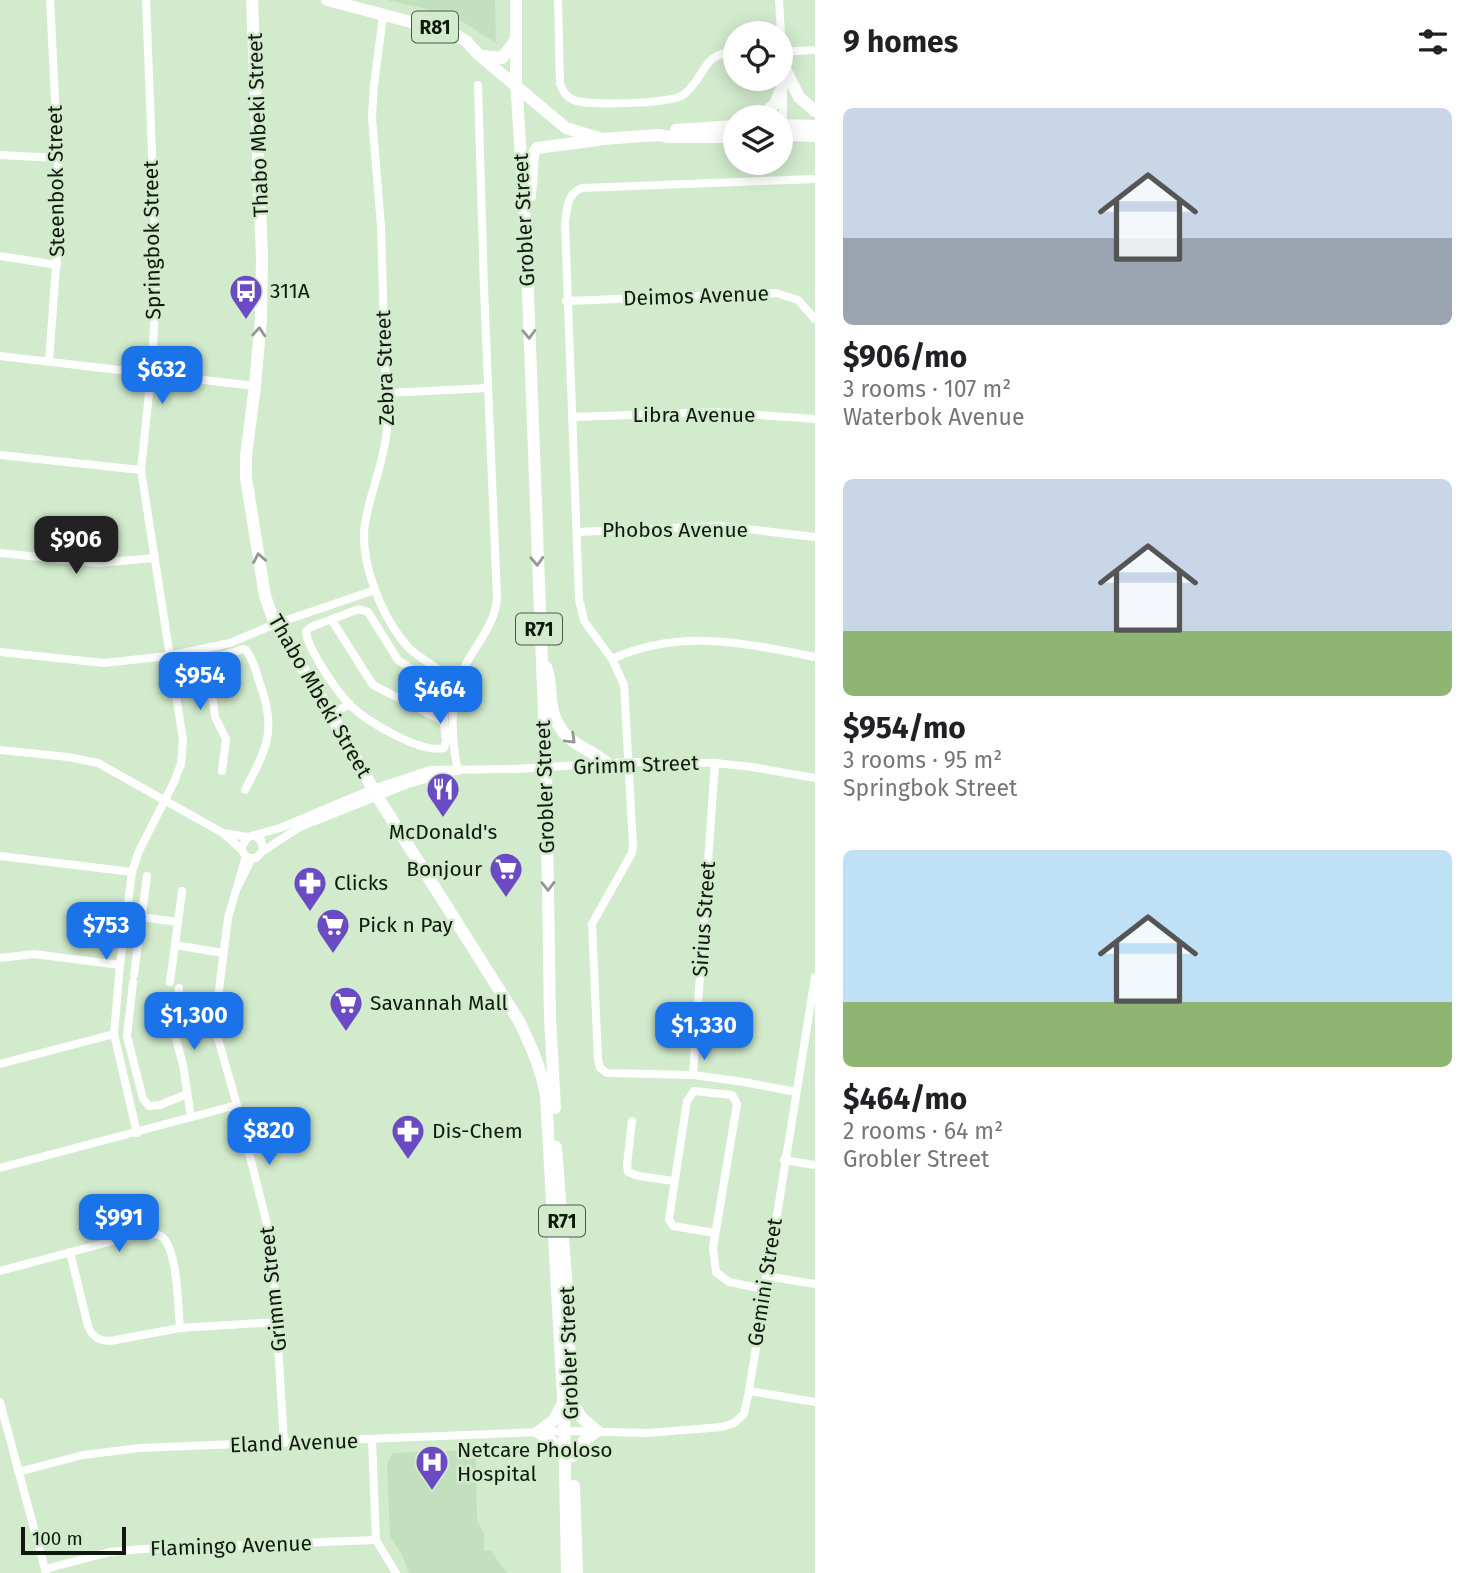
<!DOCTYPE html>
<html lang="en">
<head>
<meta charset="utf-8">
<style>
	body { margin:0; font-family:"Fira Sans",sans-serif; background:#f2f2f2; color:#202124; height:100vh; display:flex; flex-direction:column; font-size:26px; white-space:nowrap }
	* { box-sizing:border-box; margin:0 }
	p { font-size:23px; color:#757577 }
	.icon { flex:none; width:38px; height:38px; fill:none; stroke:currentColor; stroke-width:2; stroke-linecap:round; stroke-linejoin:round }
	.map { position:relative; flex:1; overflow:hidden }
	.sheet { display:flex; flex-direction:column; background:#fff; width:665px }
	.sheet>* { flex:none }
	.fabs { position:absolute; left:723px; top:21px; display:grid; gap:14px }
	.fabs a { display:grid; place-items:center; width:70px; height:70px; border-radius:50%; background:#fff; box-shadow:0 4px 18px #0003; font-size:35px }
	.scale { position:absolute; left:21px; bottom:18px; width:105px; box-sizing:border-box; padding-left:7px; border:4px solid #10190e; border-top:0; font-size:19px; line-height:24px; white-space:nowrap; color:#10190e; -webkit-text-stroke:5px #d2ebcd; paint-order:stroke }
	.price { position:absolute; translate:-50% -60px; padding:0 16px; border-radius:14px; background:#1a73e8; color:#fff; font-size:23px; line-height:46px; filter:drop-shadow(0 2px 4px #0008) }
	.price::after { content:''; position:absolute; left:50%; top:42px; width:21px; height:16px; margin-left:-10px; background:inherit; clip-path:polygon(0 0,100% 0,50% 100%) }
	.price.selected { background:#222; color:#fff }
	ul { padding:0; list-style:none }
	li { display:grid; align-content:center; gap:14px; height:371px; padding:0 28px }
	li span { display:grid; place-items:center; height:217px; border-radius:10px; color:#555 }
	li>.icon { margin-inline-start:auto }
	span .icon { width:126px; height:126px; fill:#fffc; stroke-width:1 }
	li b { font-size:30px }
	h2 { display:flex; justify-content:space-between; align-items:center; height:84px; padding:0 28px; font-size:30px }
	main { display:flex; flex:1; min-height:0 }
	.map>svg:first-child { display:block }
	.built { fill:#c2e0bd }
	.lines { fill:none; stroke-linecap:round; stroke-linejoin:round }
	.minor { stroke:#fff; stroke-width:8 }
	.primary { stroke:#fff; stroke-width:12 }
	.oneway { stroke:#939893 }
	.labels { text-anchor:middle; stroke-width:5; stroke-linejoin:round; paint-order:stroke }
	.shield { fill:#d2ebcd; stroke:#4a5847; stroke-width:2 }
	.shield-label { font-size:19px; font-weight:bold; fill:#10190e }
	.street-label { font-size:21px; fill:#10190e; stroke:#d2ebcd }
	.poi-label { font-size:21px; fill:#10190e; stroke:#d2ebcd; text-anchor:start }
</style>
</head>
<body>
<main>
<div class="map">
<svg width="815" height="1573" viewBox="0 0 815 1573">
	<rect width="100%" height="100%" fill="#d2ebcd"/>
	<g class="built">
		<polygon points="387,0 495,0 496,43 452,15"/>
		<polygon points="468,1450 476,1456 477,1521 484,1533 484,1551 491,1551 507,1573 409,1573 402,1555 390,1536 387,1463 393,1453"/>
	</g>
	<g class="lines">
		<g class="minor">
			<path d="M558 0 560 84C563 91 566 97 574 100 588 106 670 104 683 95 705 80 701 52 735 52"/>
			<polyline points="779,0 783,65 783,130"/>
			<path d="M383 16 374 85 372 117 381 226 387 430C384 462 370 492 365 524 359 562 383 620 409 648 423 661 442 671 458 682"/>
			<polyline points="780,52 815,50"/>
			<polyline points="0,155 58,158"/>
			<polyline points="0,256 57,265"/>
			<polyline points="566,301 776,293 798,300 815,319"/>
			<polyline points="0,356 255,386"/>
			<polyline points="49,362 59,226 58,158 50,0"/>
			<polyline points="387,393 488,388"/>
			<polyline points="572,417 718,412 815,419"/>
			<polyline points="0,455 141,470"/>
			<polyline points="577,532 720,526 815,537"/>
			<polyline points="0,553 99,563 153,558"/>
			<path d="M359 609 368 612 398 660 437 686 442 701 446 741 444 748C421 754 368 722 351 706 338 693 307 649 306 631L311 627Z"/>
			<polyline points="331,619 373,685 443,721"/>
			<polyline points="0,652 104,663 168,656 230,643 275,624 375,590"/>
			<polyline points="207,655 215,717 226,739 222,771"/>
			<path d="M612 659C680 628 744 643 815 657"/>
			<path d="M209 660 243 649 246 650C253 659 256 671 259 681 277 729 268 746 245 790"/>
			<polyline points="331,714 350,704"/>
			<polyline points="0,750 68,757 98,763 223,833 242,850"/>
			<path d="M458 771C452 745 450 708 458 682 467 652 495 630 497 598L484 289 478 85"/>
			<polyline points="223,833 248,837"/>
			<path d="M255 836 261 840 263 851 256 858C247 859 242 855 242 846L248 837 280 828 373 789 430 770 515 769 629 762 715 763 752 767 815 778"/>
			<polyline points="263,851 300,827 408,784 452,772"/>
			<polyline points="0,856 132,872"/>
			<polyline points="246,856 228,918 218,998 217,1035 237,1105 272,1244 284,1443"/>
			<polyline points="238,886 252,858"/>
			<polyline points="126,915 178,922 182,891"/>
			<polyline points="175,945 223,953"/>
			<polyline points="0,958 34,954 120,965"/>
			<polyline points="134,975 147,876"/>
			<polyline points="133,982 127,1036 143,1099 149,1106 160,1105 187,1094"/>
			<polyline points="170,982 178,922"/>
			<polyline points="179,988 174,1031 183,1065 191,1117"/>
			<polyline points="0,1064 114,1034"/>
			<polyline points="693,1075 715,763"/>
			<path d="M796 1092 744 1082 693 1075 607 1073 600 1068 598 1059 592 924 632 853 633 845 624 685 612 659 584 621 579 599 565 223C567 209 567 193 582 188L815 179"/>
			<polyline points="632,1121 627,1165 628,1172 639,1176 673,1181"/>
			<polyline points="137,1133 114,1034 120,965 132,872 139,851 174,782 181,764 183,740 141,470 151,374 157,281 146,0"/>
			<polyline points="784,1160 815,1165"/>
			<polyline points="0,1168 237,1105"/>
			<polyline points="715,1233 673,1226 669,1219 687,1101 694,1091 732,1095 737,1104 713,1248 716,1272 729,1282 764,1289"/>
			<path d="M70 1252 88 1326C92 1337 99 1341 110 1341L180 1328 278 1322"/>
			<path d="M0 1271 139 1234C146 1233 154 1232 161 1236 178 1248 178 1308 180 1328"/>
			<polyline points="766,1276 815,1284"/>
			<polyline points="749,1391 815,1402"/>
			<polyline points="0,1402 46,1573"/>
			<polyline points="372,1440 376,1540 396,1573"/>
			<polyline points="18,1472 83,1455 140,1448 565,1431 648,1433 722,1427 734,1423 744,1414 749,1391 815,977"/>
			<polyline points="45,1569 110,1552 143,1549 376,1540"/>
		</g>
		<g class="primary">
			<path d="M252 0 262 258 261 318 255 386 246 456V478L265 596 275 624 331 714 377 796 519 1021C531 1046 541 1068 546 1095L564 1415 567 1573"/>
			<polyline points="327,0 453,33 466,41 479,55 566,128 602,139 659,135 669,137 735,137"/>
			<polyline points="516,0 516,79 526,241 546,768 550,1017 555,1108"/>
			<polyline points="483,56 502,58 515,41"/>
			<polyline points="783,65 799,97 815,111"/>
			<polyline points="760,117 775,104 782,87"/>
			<polyline points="780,125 815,126"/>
			<polyline points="676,130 735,126"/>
			<polyline points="780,135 815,136"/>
			<polyline points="530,196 533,154 537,148 598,140"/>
			<path d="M546 667C552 682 549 697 553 711 562 745 586 745 608 764"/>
			<polyline points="556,1147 567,1291 571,1391"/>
			<polyline points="571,1401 581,1417 597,1431 583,1442 573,1456"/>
			<polyline points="563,1403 554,1420 538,1432 554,1443 565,1460"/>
			<polyline points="574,1486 577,1573"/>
		</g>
	</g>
	<defs><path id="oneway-chevron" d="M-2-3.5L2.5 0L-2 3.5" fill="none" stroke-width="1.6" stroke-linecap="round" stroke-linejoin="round" transform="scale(1.75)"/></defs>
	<g class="oneway">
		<use href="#oneway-chevron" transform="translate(259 332) rotate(-86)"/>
		<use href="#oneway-chevron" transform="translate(529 334) rotate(88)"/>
		<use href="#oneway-chevron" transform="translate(259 558) rotate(-100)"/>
		<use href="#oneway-chevron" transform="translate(537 561) rotate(88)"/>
		<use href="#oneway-chevron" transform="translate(571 739) rotate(44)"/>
		<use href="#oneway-chevron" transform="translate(548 886) rotate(89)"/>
	</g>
	<defs>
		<symbol id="bus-pin" viewBox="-11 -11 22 30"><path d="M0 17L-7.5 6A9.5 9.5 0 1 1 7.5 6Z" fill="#6a4bc4" stroke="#d2ebcd"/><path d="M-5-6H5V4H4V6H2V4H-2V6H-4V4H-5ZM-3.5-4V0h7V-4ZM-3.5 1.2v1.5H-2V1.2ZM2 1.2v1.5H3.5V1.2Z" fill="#fff"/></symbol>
		<symbol id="restaurant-pin" viewBox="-11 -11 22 30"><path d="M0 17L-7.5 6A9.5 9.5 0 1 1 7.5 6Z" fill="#6a4bc4" stroke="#d2ebcd"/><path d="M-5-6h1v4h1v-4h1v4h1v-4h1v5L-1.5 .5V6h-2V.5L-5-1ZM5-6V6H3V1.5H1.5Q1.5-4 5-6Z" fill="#fff"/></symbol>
		<symbol id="supermarket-pin" viewBox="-11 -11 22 30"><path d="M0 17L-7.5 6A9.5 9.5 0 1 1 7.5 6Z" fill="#6a4bc4" stroke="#d2ebcd"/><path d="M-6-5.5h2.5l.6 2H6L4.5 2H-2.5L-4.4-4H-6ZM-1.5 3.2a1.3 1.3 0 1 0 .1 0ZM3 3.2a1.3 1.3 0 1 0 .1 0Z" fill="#fff"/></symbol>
		<symbol id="pharmacy-pin" viewBox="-11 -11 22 30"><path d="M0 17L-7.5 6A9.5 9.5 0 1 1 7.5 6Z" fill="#6a4bc4" stroke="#d2ebcd"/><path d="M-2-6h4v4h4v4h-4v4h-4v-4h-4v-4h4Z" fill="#fff"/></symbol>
		<symbol id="hospital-pin" viewBox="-11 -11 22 30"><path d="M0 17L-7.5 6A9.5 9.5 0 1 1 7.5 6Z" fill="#6a4bc4" stroke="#d2ebcd"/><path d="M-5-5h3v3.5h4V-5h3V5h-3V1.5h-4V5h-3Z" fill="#fff"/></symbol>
	</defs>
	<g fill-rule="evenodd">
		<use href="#bus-pin" x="227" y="272" width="38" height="52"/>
		<use href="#restaurant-pin" x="424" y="770" width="38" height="52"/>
		<use href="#supermarket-pin" x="487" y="850" width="38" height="52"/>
		<use href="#pharmacy-pin" x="291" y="864" width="38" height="52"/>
		<use href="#supermarket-pin" x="314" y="906" width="38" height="52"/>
		<use href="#supermarket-pin" x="327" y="984" width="38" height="52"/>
		<use href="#pharmacy-pin" x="389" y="1112" width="38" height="52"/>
		<use href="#hospital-pin" x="413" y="1443" width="38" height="52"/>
	</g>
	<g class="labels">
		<g class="shield">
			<rect x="412" y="11.5" width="46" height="31" rx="5"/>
			<rect x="516" y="613.5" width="46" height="31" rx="5"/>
			<rect x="539" y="1205.5" width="46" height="31" rx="5"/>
		</g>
		<g class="shield-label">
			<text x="435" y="34">R81</text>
			<text x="539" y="636">R71</text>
			<text x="562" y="1228">R71</text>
		</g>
		<g class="street-label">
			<text transform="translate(258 125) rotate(-92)" y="7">Thabo Mbeki Street</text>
			<text transform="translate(56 181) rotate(-91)" y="7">Steenbok Street</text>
			<text transform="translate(524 220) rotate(-93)" y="7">Grobler Street</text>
			<text transform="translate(152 240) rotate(-91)" y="7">Springbok Street</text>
			<text transform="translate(696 296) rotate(-2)" y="7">Deimos Avenue</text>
			<text transform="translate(385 368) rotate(-92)" y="7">Zebra Street</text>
			<text x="694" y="422">Libra Avenue</text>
			<text x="675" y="537">Phobos Avenue</text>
			<text transform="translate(320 696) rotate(60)" y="7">Thabo Mbeki Street</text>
			<text transform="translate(636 765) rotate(-2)" y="7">Grimm Street</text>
			<text transform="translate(545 787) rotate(-92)" y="7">Grobler Street</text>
			<text transform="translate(704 919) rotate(-86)" y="7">Sirius Street</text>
			<text transform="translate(765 1282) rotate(-81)" y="7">Gemini Street</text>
			<text transform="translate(273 1289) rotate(-96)" y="7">Grimm Street</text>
			<text transform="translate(569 1353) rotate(-92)" y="7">Grobler Street</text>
			<text transform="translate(294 1443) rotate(-2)" y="7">Eland Avenue</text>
			<text transform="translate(231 1546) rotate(-2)" y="7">Flamingo Avenue</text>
		</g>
		<g class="poi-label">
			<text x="270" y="298">311A</text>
			<text x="443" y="839" text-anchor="middle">McDonald's</text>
			<text x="482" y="876" text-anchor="end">Bonjour</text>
			<text x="334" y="890">Clicks</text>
			<text x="358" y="932">Pick n Pay</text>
			<text x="370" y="1010">Savannah Mall</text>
			<text x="432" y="1138">Dis-Chem</text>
			<text x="457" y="1457">Netcare Pholoso<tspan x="457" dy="24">Hospital</tspan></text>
		</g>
	</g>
</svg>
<div class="fabs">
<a><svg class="icon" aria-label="locate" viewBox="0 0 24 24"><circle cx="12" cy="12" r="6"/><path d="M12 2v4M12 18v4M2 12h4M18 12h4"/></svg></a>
<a><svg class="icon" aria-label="layers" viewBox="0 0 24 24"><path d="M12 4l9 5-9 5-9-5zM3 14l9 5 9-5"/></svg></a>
</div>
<div class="scale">100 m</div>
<b class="price" style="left:162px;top:406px">$632</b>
<b class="price selected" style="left:76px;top:576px">$906</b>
<b class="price" style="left:200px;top:712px">$954</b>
<b class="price" style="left:440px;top:726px">$464</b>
<b class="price" style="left:106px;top:962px">$753</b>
<b class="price" style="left:194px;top:1052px">$1,300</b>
<b class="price" style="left:704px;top:1062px">$1,330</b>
<b class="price" style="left:269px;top:1167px">$820</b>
<b class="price" style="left:119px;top:1254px">$991</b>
</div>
<section class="sheet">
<h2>9 homes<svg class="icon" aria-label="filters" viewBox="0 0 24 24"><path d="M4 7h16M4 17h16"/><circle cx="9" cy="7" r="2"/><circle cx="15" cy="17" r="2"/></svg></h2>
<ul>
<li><span style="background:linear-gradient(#c9d6e8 60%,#9aa5b1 0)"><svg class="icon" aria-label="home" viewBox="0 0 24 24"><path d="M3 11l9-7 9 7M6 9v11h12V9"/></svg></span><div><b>$906/mo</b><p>3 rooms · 107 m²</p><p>Waterbok Avenue</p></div></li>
<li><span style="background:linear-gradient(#c9d6e8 70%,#8fb573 0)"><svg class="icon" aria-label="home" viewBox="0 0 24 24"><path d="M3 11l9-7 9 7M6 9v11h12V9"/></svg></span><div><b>$954/mo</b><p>3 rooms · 95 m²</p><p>Springbok Street</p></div></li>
<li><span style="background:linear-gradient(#bfe0f5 70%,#8fb573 0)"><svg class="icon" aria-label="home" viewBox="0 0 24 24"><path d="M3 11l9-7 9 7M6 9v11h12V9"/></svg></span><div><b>$464/mo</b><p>2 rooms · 64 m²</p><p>Grobler Street</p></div></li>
</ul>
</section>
</main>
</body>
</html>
